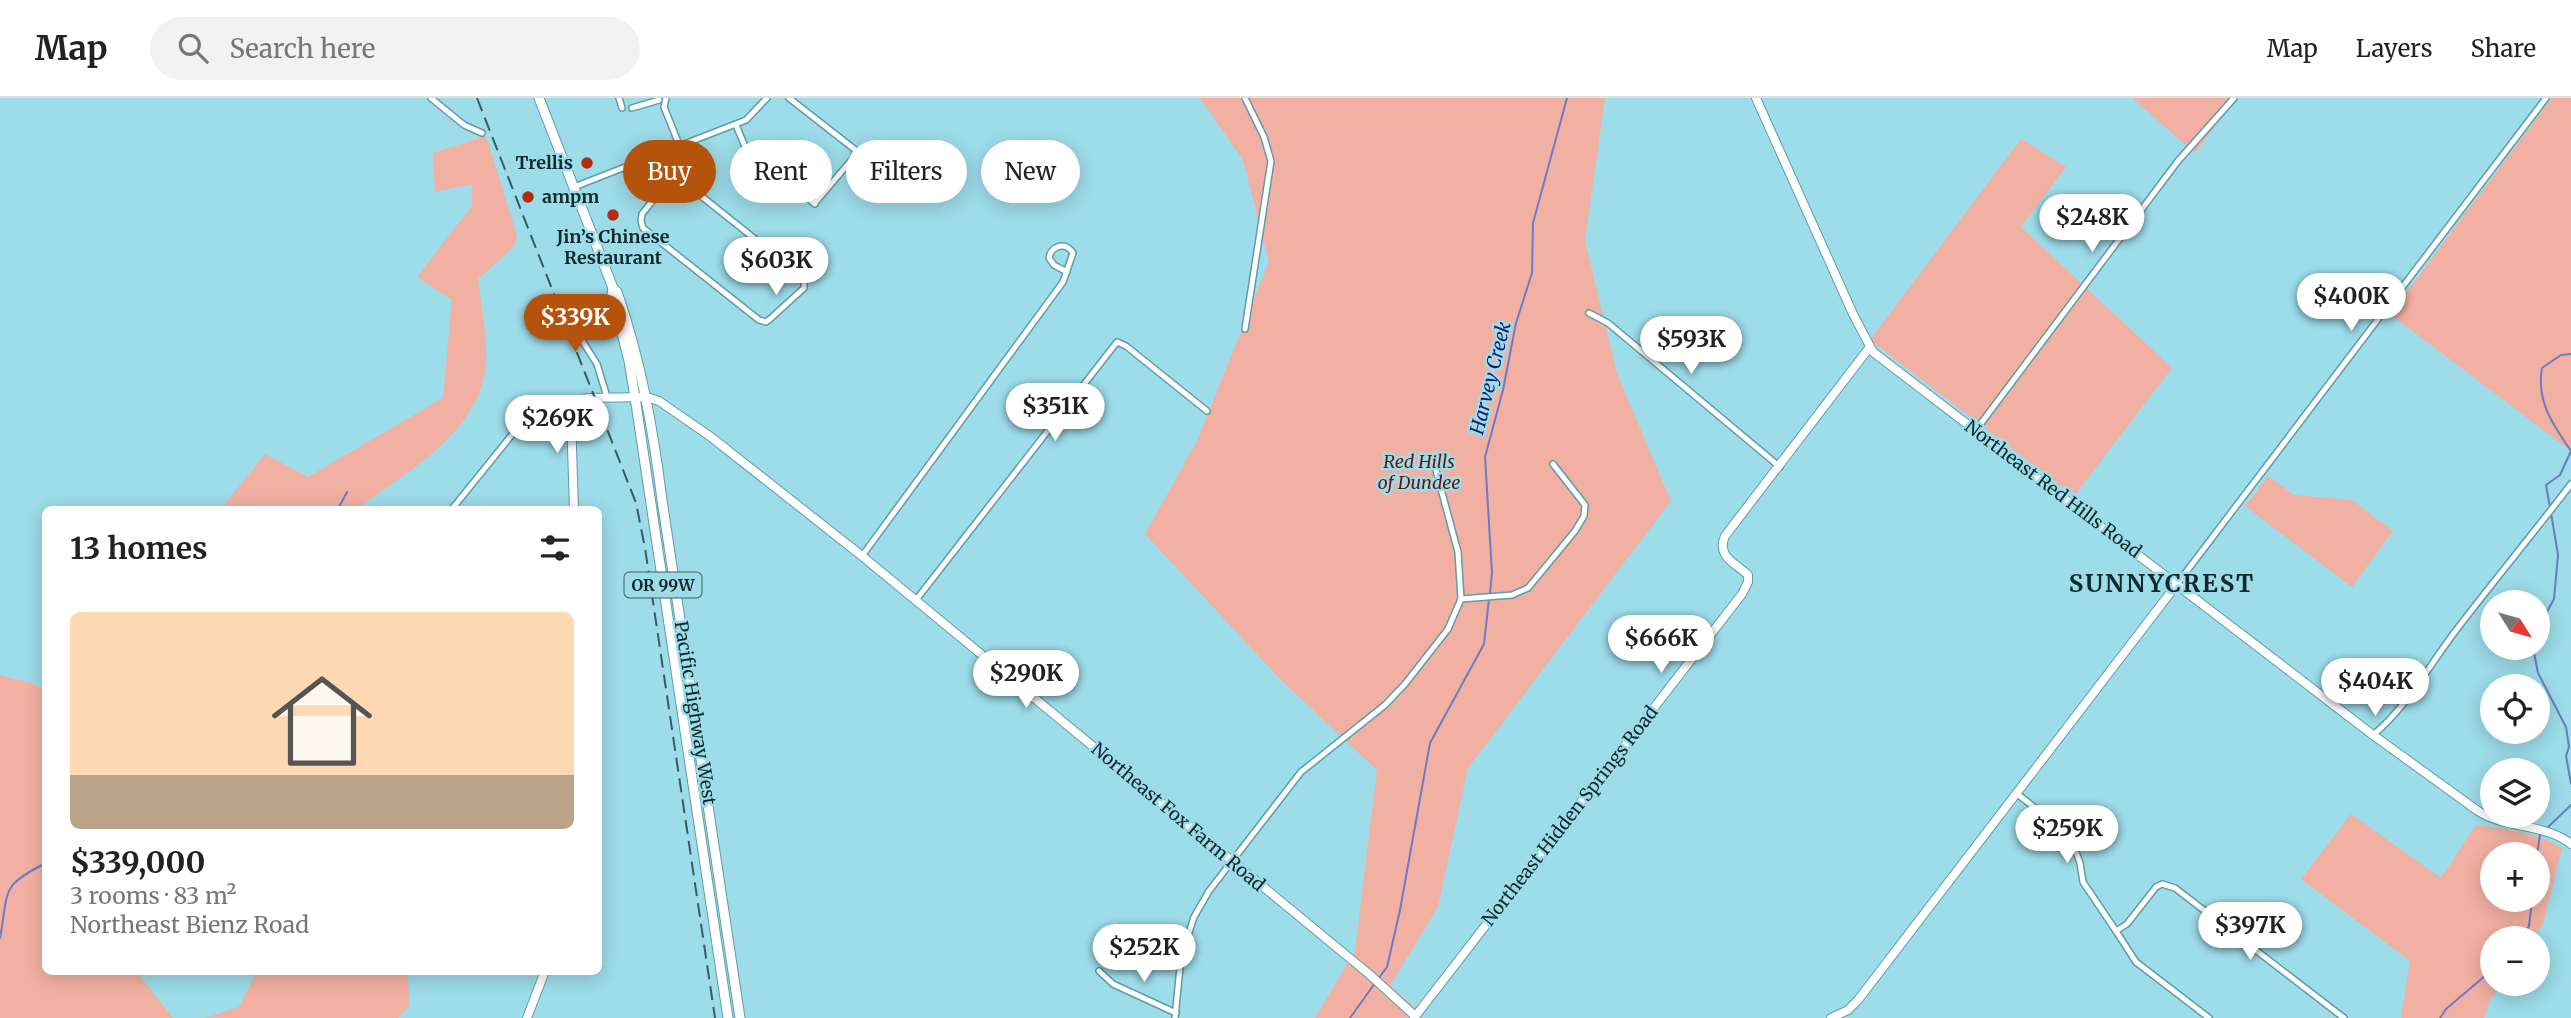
<!DOCTYPE html>
<html lang="en">
<head>
<meta charset="utf-8">
<style>
	body { margin:0; font-family:Merriweather,serif; background:#f2f2f2; color:#222; height:100vh; display:flex; flex-direction:column; font-size:26px; white-space:nowrap }
	* { box-sizing:border-box; margin:0 }
	p { font-size:23px; color:#767676 }
	.icon { flex:none; width:38px; height:38px; fill:none; stroke:currentColor; stroke-width:2; stroke-linecap:round; stroke-linejoin:round }
	.map { position:relative; flex:1; overflow:hidden }
	.sheet { position:absolute; left:42px; top:408px; width:560px; height:469px; display:flex; flex-direction:column; background:#fff; border-radius:10px; box-shadow:0 4px 18px #0003 }
	.sheet>* { flex:none }
	.banner { position:absolute; left:623px; top:42px; width:665px; height:63px; display:flex; gap:14px }
	.needle { width:46px; rotate:127deg }
	.fabs { position:absolute; left:2480px; top:492px; display:grid; gap:14px }
	.fabs a { display:grid; place-items:center; width:70px; height:70px; border-radius:50%; background:#fff; box-shadow:0 4px 18px #0003; font-size:35px }
	.price { position:absolute; translate:-50% -60px; padding:0 16px; border-radius:24px; background:#fff; color:#222; font-size:23px; line-height:46px; filter:drop-shadow(0 2px 4px #0008) }
	.price::after { content:''; position:absolute; left:50%; top:42px; width:21px; height:16px; margin-left:-10px; background:inherit; clip-path:polygon(0 0,100% 0,50% 100%) }
	.price.selected { background:#b45309; color:#fff }
	ul { padding:0; list-style:none }
	li { display:grid; align-content:center; gap:14px; height:371px; padding:0 28px }
	li span { display:grid; place-items:center; height:217px; border-radius:10px; color:#555 }
	li>.icon { margin-inline-start:auto }
	span .icon { width:126px; height:126px; fill:#fffc; stroke-width:1 }
	li b { font-size:30px }
	h2 { display:flex; justify-content:space-between; align-items:center; height:84px; padding:0 28px; font-size:30px }
	.tag { padding:0 24px; border-radius:32px; background:#fff; box-shadow:0 4px 18px #0003; font-size:24px; line-height:63px }
	.tag.selected { background:#b45309; color:#fff }
	header { display:flex; align-items:center; gap:42px; box-sizing:border-box; height:98px; padding:0 35px; background:#fff; border-bottom:2px solid #e0e0e0 }
	header strong { font-size:33px }
	nav { display:flex; gap:38px; margin-inline-start:auto; font-size:24px }
	.search { width:490px; height:63px; background:#f2f2f2; display:flex; align-items:center; gap:18px; box-sizing:border-box; padding:0 24px; border-radius:38px; color:#767676; font-size:26px }
	.map>svg:first-child { display:block }
	.green { fill:#f2b0a2; fill-rule:evenodd }
	.lines { fill:none; stroke-linecap:round; stroke-linejoin:round }
	.stream { stroke:#697cc4; stroke-width:2 }
	.street-casing { stroke:#5e9ca8; stroke-width:8 }
	.secondary-casing { stroke:#5e9ca8; stroke-width:10 }
	.primary-casing { stroke:#5e9ca8; stroke-width:11 }
	.street { stroke:#fff; stroke-width:5 }
	.secondary { stroke:#fff; stroke-width:8 }
	.primary { stroke:#fff; stroke-width:9 }
	.rail { stroke:#375b62; stroke-width:2; stroke-dasharray:14 7; stroke-linecap:butt }
	.poi-dot { fill:#b62912; stroke:#9ddce9; stroke-width:2.5 }
	.labels { text-anchor:middle; stroke-width:5; stroke-linejoin:round; paint-order:stroke }
	.shield { fill:#9ddce9; stroke:#3a5f66; stroke-width:2 }
	.shield-label { font-size:16px; font-weight:bold; fill:#0f292e }
	.poi-label { font-size:18px; font-weight:bold; fill:#0f292e; stroke:#9ddce9; text-anchor:end }
	.park-label { font-size:18px; font-style:italic; fill:#66170a; stroke:#9ddce9 }
	.street-label { font-size:18px; fill:#0f292e; stroke:#9ddce9 }
	.water-label { font-size:19px; font-style:italic; fill:#17196f; stroke:#9ddce9 }
	.district-label { font-size:24px; font-weight:bold; letter-spacing:2px; fill:#0f292e; stroke:#9ddce9 }
</style>
</head>
<body>
<header>
<strong>Map</strong>
<div class="search"><svg class="icon" aria-label="search" viewBox="0 0 24 24"><circle cx="10" cy="10" r="6"/><path d="M15 15l6 6"/></svg>Search here</div>
<nav><a>Map</a><a>Layers</a><a>Share</a></nav>
</header>
<div class="map">
<svg width="2571" height="920" viewBox="0 0 2571 920">
	<rect width="100%" height="100%" fill="#9ddce9"/>
	<g class="green">
		<polygon points="1200,0 1605,0 1585,143 1617,276 1671,403 1468,670 1438,809 1390,888 1416,910 1408,920 1315,920 1355,853 1377,672 1281,582 1145,436 1197,343 1269,164 1243,62"/>
		<polygon points="2132,0 2236,0 2195,55"/>
		<polygon points="2552,0 2571,0 2571,353 2390,216"/>
		<path d="M486 38 517 137 513 150 478 181C481 207 487 235 486 262 483 330 415 369 365 405L361 411H221L265 356 308 379 443 300 452 202 417 179 472 108V86L435 94 433 55Z"/>
		<polygon points="2021,41 2066,69 2021,129 2172,270 2074,398 1870,242"/>
		<polygon points="2268,378 2294,397 2352,402 2393,433 2352,489 2245,408"/>
		<polygon points="0,577 31,585 45,592 46,873 136,873 173,920 0,920"/>
		<path d="M2351 716 2441 780 2476 727C2506 731 2535 734 2562 750L2543 826 2533 840H2492V886H2502L2490 902 2484 920H2401L2410 863 2301 781ZM2492 756H2538V802H2492Z"/>
		<polygon points="257,873 408,873 409,908 398,920 205,920 239,909"/>
	</g>
	<g class="lines">
		<g class="stream">
			<path d="M2571 256 2561 257 2542 270C2536 303 2553 327 2571 353"/>
			<polyline points="2550,409 2546,387 2560,377 2571,353"/>
			<polyline points="338,411 347,394"/>
			<polyline points="1490,495 1492,475 1485,359 1503,292 1516,225 1532,175 1533,125 1567,0"/>
			<polyline points="2538,530 2554,501 2558,457 2551,415"/>
			<polyline points="2533,550 2538,575 2566,629 2569,649 2566,658 2571,686"/>
			<polyline points="2547,730 2571,707"/>
			<polyline points="2537,756 2540,737"/>
			<path d="M0 840C9 791 0 788 46 765"/>
			<polyline points="2522,840 2529,828 2532,802"/>
			<polyline points="1379,880 1387,869 1400,812 1430,645 1484,546 1489,501"/>
			<polyline points="1350,920 1375,885"/>
			<polyline points="2440,920 2446,911 2492,872"/>
		</g>
		<defs>
			<g id="street">
				<polyline points="431,0 464,27 482,35"/>
				<polyline points="619,0 622,10"/>
				<polyline points="666,0 664,9 680,49"/>
				<polyline points="789,0 858,54"/>
				<polyline points="1245,0 1264,39 1271,63 1245,231"/>
				<polyline points="632,10 659,2"/>
				<polyline points="736,27 746,51 815,106"/>
				<polyline points="652,59 671,74 804,180 804,190 770,221 766,224 759,222 643,130 641,123 642,116 674,76"/>
				<polyline points="574,89 746,22 767,0"/>
				<polyline points="815,105 854,59 855,54"/>
				<polyline points="567,206 576,233 597,266 607,299"/>
				<polyline points="1589,215 1608,225 1780,369"/>
				<polyline points="1976,332 2178,63 2234,0"/>
				<polyline points="1434,365 1458,454 1461,501"/>
				<path d="M452 411 540 302C552 299 563 304 574 308"/>
				<path d="M862 458 1063 184 1073 155C1065 143 1051 148 1049 160L1054 167 1067 174"/>
				<polyline points="2177,486 2546,0"/>
				<polyline points="916,502 1117,244 1126,248 1207,313"/>
				<path d="M2373 637C2406 610 2429 568 2454 535 2492 485 2533 436 2571 386"/>
				<polyline points="2016,695 2070,737 2080,765 2083,784 2116,833"/>
				<polyline points="1099,873 1113,886 1176,915"/>
				<polyline points="1175,920 1181,859 1194,819 1209,793 1301,674 1385,607 1405,586 1448,531 1461,501 1512,497 1528,490 1575,433 1584,418 1585,407 1553,366"/>
				<polyline points="2209,920 2136,864 2116,833 2127,826 2156,789 2162,786 2175,790 2344,920"/>
			</g>
			<g id="secondary">
				<path d="M1756 0 1853 216 1873 254 2373 637 2478 713C2506 731 2544 725 2571 746"/>
				<polyline points="574,411 571,319 574,308 587,300 647,299 659,303 711,339 862,458 1369,876 1415,918"/>
				<polyline points="527,920 545,873"/>
				<path d="M1414 920 1742 496 1748 484V477C1735 465 1716 458 1725 438L1869 250"/>
				<polyline points="1831,920 1848,912 1858,902 2177,486"/>
			</g>
			<g id="primary">
				<path d="M539 0 613 190 617 194C641 263 653 331 662 402L740 920"/>
				<polyline points="613,190 612,196 629,263 635,299 728,920"/>
			</g>
		</defs>
		<use href="#street" class="street-casing"/>
		<use href="#secondary" class="secondary-casing"/>
		<use href="#primary" class="primary-casing"/>
		<use href="#street" class="street"/>
		<use href="#secondary" class="secondary"/>
		<use href="#primary" class="primary"/>
		<polyline class="rail" points="477,0 636,405 645,450 715,920"/>
	</g>
	<g class="poi-dot">
		<circle cx="587" cy="65" r="7"/>
		<circle cx="528" cy="99" r="7"/>
		<circle cx="613" cy="117" r="7"/>
	</g>
	<g class="labels">
		<rect class="shield" x="624.5" y="474.5" width="77" height="25" rx="5"/>
		<g class="shield-label">
			<text x="663" y="493">OR 99W</text>
		</g>
		<g class="poi-label">
			<text x="573" y="71">Trellis</text>
			<text x="542" y="105" text-anchor="start">ampm</text>
			<text x="613" y="145" text-anchor="middle">Jin’s Chinese<tspan x="613" dy="21">Restaurant</tspan></text>
		</g>
		<g class="park-label">
			<text x="1419" y="370">Red Hills<tspan x="1419" dy="21">of Dundee</tspan></text>
		</g>
		<g class="street-label">
			<text transform="translate(2053 391) rotate(37)" y="6">Northeast Red Hills Road</text>
			<text transform="translate(695 615) rotate(81)" y="6">Pacific Highway West</text>
			<text transform="translate(1570 718) rotate(-52)" y="6">Northeast Hidden Springs Road</text>
			<text transform="translate(1178 719) rotate(40)" y="6">Northeast Fox Farm Road</text>
		</g>
		<g class="water-label">
			<text transform="translate(1490 280) rotate(-76)" y="7">Harvey Creek</text>
		</g>
		<g class="district-label">
			<text x="2162" y="494">SUNNYCREST</text>
		</g>
	</g>
</svg>
<div class="fabs">
<a><svg class="needle" viewBox="-14 -14 28 28"><path d="M0-13l5 13h-10z" fill="#e53935"/><path d="M0 13l5-13h-10z" fill="#767676"/></svg></a>
<a><svg class="icon" aria-label="locate" viewBox="0 0 24 24"><circle cx="12" cy="12" r="6"/><path d="M12 2v4M12 18v4M2 12h4M18 12h4"/></svg></a>
<a><svg class="icon" aria-label="layers" viewBox="0 0 24 24"><path d="M12 4l9 5-9 5-9-5zM3 14l9 5 9-5"/></svg></a>
<a>+</a>
<a>−</a>
</div>
<b class="price" style="left:2092px;top:156px">$248K</b>
<b class="price" style="left:776px;top:199px">$603K</b>
<b class="price" style="left:2351px;top:235px">$400K</b>
<b class="price selected" style="left:575px;top:256px">$339K</b>
<b class="price" style="left:1691px;top:278px">$593K</b>
<b class="price" style="left:1055px;top:345px">$351K</b>
<b class="price" style="left:557px;top:357px">$269K</b>
<b class="price" style="left:1661px;top:577px">$666K</b>
<b class="price" style="left:1026px;top:612px">$290K</b>
<b class="price" style="left:2375px;top:620px">$404K</b>
<b class="price" style="left:2067px;top:767px">$259K</b>
<b class="price" style="left:2250px;top:864px">$397K</b>
<b class="price" style="left:1144px;top:886px">$252K</b>
<div class="banner">
<a class="tag selected">Buy</a>
<a class="tag">Rent</a>
<a class="tag">Filters</a>
<a class="tag">New</a>
</div>
<section class="sheet">
<h2>13 homes<svg class="icon" aria-label="filters" viewBox="0 0 24 24"><path d="M4 7h16M4 17h16"/><circle cx="9" cy="7" r="2"/><circle cx="15" cy="17" r="2"/></svg></h2>
<ul>
<li><span style="background:linear-gradient(#ffd9b3 75%,#b9a48a 0)"><svg class="icon" aria-label="home" viewBox="0 0 24 24"><path d="M3 11l9-7 9 7M6 9v11h12V9"/></svg></span><div><b>$339,000</b><p>3 rooms · 83 m²</p><p>Northeast Bienz Road</p></div></li>
</ul>
</section>
</div>
</body>
</html>
